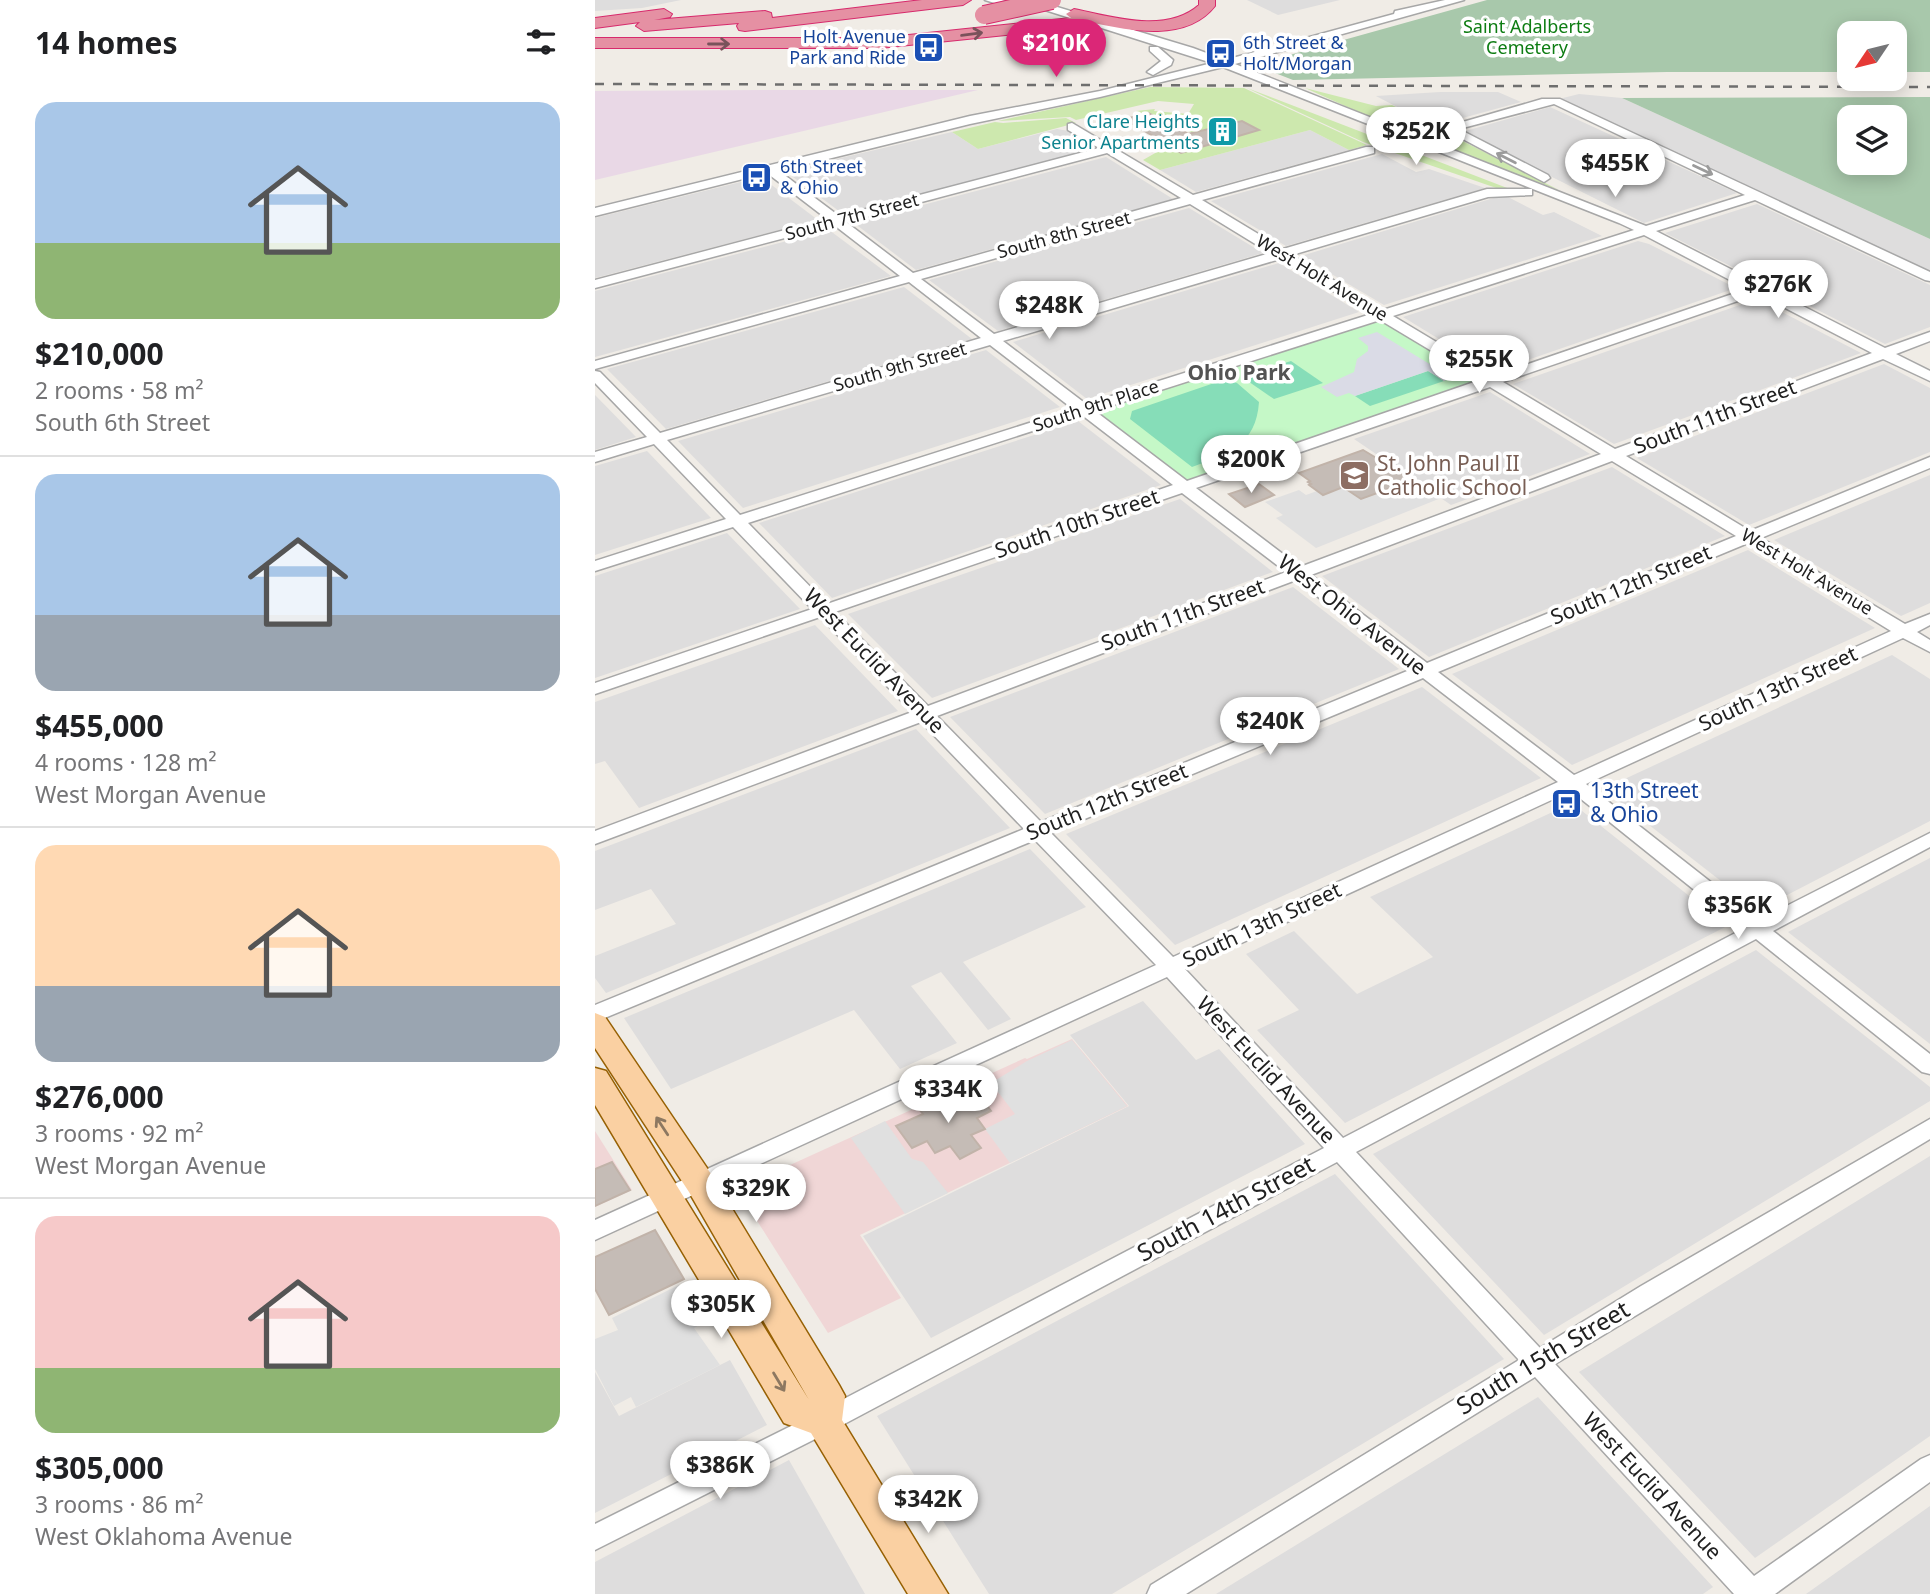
<!DOCTYPE html>
<html lang="en">
<head>
<meta charset="utf-8">
<style>
	body { margin:0; font-family:"Noto Sans",sans-serif; background:#f6f6f6; color:#202124; height:100vh; display:flex; flex-direction:column; font-size:26px; white-space:nowrap }
	* { box-sizing:border-box; margin:0 }
	p { font-size:23px; color:#757577 }
	.icon { flex:none; width:38px; height:38px; fill:none; stroke:currentColor; stroke-width:2; stroke-linecap:round; stroke-linejoin:round }
	.map { position:relative; flex:1; overflow:hidden }
	.sheet { display:flex; flex-direction:column; background:#fff; width:595px }
	.sheet>* { flex:none }
	.needle { width:46px; rotate:235deg }
	.buttons { position:absolute; left:1242px; top:21px; display:grid; gap:14px }
	.buttons a { display:grid; place-items:center; width:70px; height:70px; border-radius:14px; background:#fff; box-shadow:0 4px 18px #0003; font-size:35px }
	.price { position:absolute; translate:-50% -60px; padding:0 16px; border-radius:24px; background:#fff; color:#222; font-size:23px; line-height:46px; filter:drop-shadow(0 2px 4px #0008) }
	.price::after { content:''; position:absolute; left:50%; top:42px; width:21px; height:16px; margin-left:-10px; background:inherit; clip-path:polygon(0 0,100% 0,50% 100%) }
	.price.current { background:#db2777; color:#fff }
	ul { padding:0; list-style:none }
	li { display:grid; align-content:center; gap:14px; height:371px; padding:0 35px }
	li+li { border-top:2px solid #e0e0e0 }
	li span { display:grid; place-items:center; height:217px; border-radius:21px; color:#555 }
	li>.icon { margin-inline-start:auto }
	span .icon { width:126px; height:126px; fill:#fffc; stroke-width:1 }
	li b { font-size:30px }
	h2 { display:flex; justify-content:space-between; align-items:center; height:84px; padding:0 35px; font-size:30px }
	main { display:flex; flex:1; min-height:0 }
	.map>svg:first-child { display:block }
	.residential { fill:#dedddd }
	.commercial { fill:#f0d6d6 }
	.industrial { fill:#e9d8e6 }
	.grass { fill:#cde8ae }
	.cemetery { fill:#a8c8ab; fill-rule:evenodd }
	.park { fill:#c5f8c7 }
	.pitch { fill:#86ddb8 }
	.parking { fill:#e0e0e0 }
	.plaza { fill:#dadbe6 }
	.building { fill:#c5bcb6; stroke:#c1b3a9; stroke-width:2 }
	.lines { fill:none; stroke-linecap:round; stroke-linejoin:round }
	.minor-casing { stroke:#a7a7a7; stroke-width:3 }
	.major-casing { stroke:#976104; stroke-width:3 }
	.highway-casing { stroke:#d72a6c; stroke-width:2 }
	.minor { fill:#fff; fill-rule:evenodd }
	.major { fill:#fad0a2; fill-rule:evenodd }
	.highway { fill:#e590a3; fill-rule:evenodd }
	.rail { stroke:#6e6e6e; stroke-width:2.5; stroke-dasharray:9 9; stroke-linecap:butt }
	.highway-bridge-casing { stroke:#d72a6c; stroke-width:20; stroke-linecap:butt }
	.highway-bridge { stroke:#e590a3; stroke-width:18 }
	.oneway { stroke:#79525b }
	.oneway2 { stroke:#9b9b9b }
	.oneway3 { stroke:#8d7861 }
	.labels { text-anchor:middle; stroke-width:7; stroke-linejoin:round; paint-order:stroke }
	.far-park-label { font-size:18px; fill:#0e7d13; stroke:#fff }
	.far-transit-label { font-size:18px; fill:#164399; stroke:#fff; text-anchor:start }
	.far-culture-label { font-size:18px; fill:#0d838f; stroke:#fff; text-anchor:end }
	.far-street-label { font-size:18px; fill:#202020; stroke:#fff }
	.far-quarter-label { font-size:21px; font-weight:bold; fill:#535353; stroke:#fff }
	.street-label { font-size:21px; fill:#202020; stroke:#fff }
	.education-label { font-size:21px; fill:#785e54; stroke:#fff; text-anchor:start }
	.transit-label { font-size:21px; fill:#164399; stroke:#fff; text-anchor:start }
	.near-street-label { font-size:24px; fill:#202020; stroke:#fff }
</style>
</head>
<body>
<main>
<section class="sheet">
<h2>14 homes<svg class="icon" aria-label="filters" viewBox="0 0 24 24"><path d="M4 7h16M4 17h16"/><circle cx="9" cy="7" r="2"/><circle cx="15" cy="17" r="2"/></svg></h2>
<ul>
<li><span style="background:linear-gradient(#a9c7e8 65%,#8fb573 0)"><svg class="icon" aria-label="home" viewBox="0 0 24 24"><path d="M3 11l9-7 9 7M6 9v11h12V9"/></svg></span><div><b>$210,000</b><p>2 rooms · 58 m²</p><p>South 6th Street</p></div></li>
<li><span style="background:linear-gradient(#a9c7e8 65%,#9aa5b1 0)"><svg class="icon" aria-label="home" viewBox="0 0 24 24"><path d="M3 11l9-7 9 7M6 9v11h12V9"/></svg></span><div><b>$455,000</b><p>4 rooms · 128 m²</p><p>West Morgan Avenue</p></div></li>
<li><span style="background:linear-gradient(#ffd9b3 65%,#9aa5b1 0)"><svg class="icon" aria-label="home" viewBox="0 0 24 24"><path d="M3 11l9-7 9 7M6 9v11h12V9"/></svg></span><div><b>$276,000</b><p>3 rooms · 92 m²</p><p>West Morgan Avenue</p></div></li>
<li><span style="background:linear-gradient(#f6c9c9 70%,#8fb573 0)"><svg class="icon" aria-label="home" viewBox="0 0 24 24"><path d="M3 11l9-7 9 7M6 9v11h12V9"/></svg></span><div><b>$305,000</b><p>3 rooms · 86 m²</p><p>West Oklahoma Avenue</p></div></li>
</ul>
</section>
<div class="map">
<svg width="1335" height="1594" viewBox="0 0 1335 1594">
	<rect width="100%" height="100%" fill="#f0ece6"/>
	<g class="residential">
		<polygon points="0,0 86,0 47,8 0,11"/>
		<polygon points="652,0 745,0 683,15"/>
		<polygon points="845,92 903,92 926,102 842,125 833,123 781,96"/>
		<polygon points="984,94 1027,98 1335,239 1335,271 964,99"/>
		<polygon points="955,107 1142,193 1049,223 867,132"/>
		<polygon points="462,129 474,131 502,148 248,214 190,171 357,132 383,149"/>
		<polygon points="715,130 754,150 601,192 565,170"/>
		<polygon points="787,154 821,172 834,169 890,188 691,246 616,201"/>
		<polygon points="511,157 578,199 321,270 259,223"/>
		<polygon points="166,177 223,220 0,278 0,218"/>
		<polygon points="902,197 913,197 948,215 959,212 1007,236 789,305 706,256"/>
		<polygon points="1162,204 1335,285 1335,327 1290,344 1070,233"/>
		<polygon points="594,208 668,253 403,331 334,280"/>
		<polygon points="234,230 296,276 0,357 0,291"/>
		<polygon points="1043,241 1054,244 1141,288 898,372 808,317"/>
		<polygon points="684,263 764,312 492,399 418,342"/>
		<polygon points="309,287 377,339 71,429 12,369"/>
		<polygon points="1162,299 1266,353 1019,444 918,384"/>
		<polygon points="391,350 465,407 148,508 83,441"/>
		<polygon points="1289,364 1335,388 1335,452 1154,525 1042,458"/>
		<polygon points="895,392 995,454 856,505 759,439"/>
		<polygon points="0,395 41,437 0,450"/>
		<polygon points="483,421 566,485 237,598 164,523"/>
		<polygon points="52,451 116,518 0,555 0,466"/>
		<polygon points="1017,467 1130,536 834,657 727,576"/>
		<polygon points="1335,475 1335,603 1306,616 1179,540"/>
		<polygon points="585,499 678,572 337,698 253,614"/>
		<polygon points="132,533 205,609 0,678 0,576"/>
		<polygon points="1153,550 1280,628 977,765 857,674"/>
		<polygon points="698,587 804,669 450,814 355,717"/>
		<polygon points="220,625 303,711 44,808 10,761 0,764 0,702"/>
		<polygon points="1297,655 1335,679 1335,821 1163,910 1008,789"/>
		<polygon points="827,687 946,778 580,945 471,834"/>
		<polygon points="321,729 415,828 11,993 0,978 0,956 81,924 56,889 0,910 0,851"/>
		<polygon points="977,803 1132,926 750,1123 662,1030 704,1010 651,954 699,931 762,994 838,957 775,897"/>
		<polygon points="435,849 491,907 368,962 416,1019 393,1030 346,972 316,986 362,1043 305,1069 259,1010 76,1089 29,1018"/>
		<polygon points="1335,858 1335,1044 1193,932"/>
		<polygon points="1161,950 1335,1087 1335,1101 949,1335 778,1154"/>
		<polygon points="548,1001 601,1060 624,1049 710,1144 336,1338 268,1236 534,1106 475,1035"/>
		<polygon points="1335,1156 1335,1436 1160,1558 984,1372"/>
		<polygon points="740,1174 909,1359 517,1594 394,1594 282,1416"/>
		<polygon points="135,1360 172,1425 0,1513 0,1372 24,1416"/>
		<polygon points="943,1397 1118,1587 1108,1594 621,1594"/>
		<polygon points="194,1460 270,1594 0,1594 0,1562"/>
		<polygon points="1335,1506 1335,1594 1211,1594"/>
	</g>
	<g class="commercial">
		<polygon points="477,1039 533,1106 265,1235 306,1298 233,1333 142,1189 430,1058 432,1059"/>
		<polygon points="0,1131 37,1190 0,1207"/>
	</g>
	<polygon class="industrial" points="182,90 383,90 0,180 0,91"/>
	<g class="grass">
		<polygon points="555,87 649,88 772,145 754,150 715,130 565,170 548,160 562,152 554,144 571,144 578,150 631,140 663,129 647,121 598,133 541,111 560,109 559,111 593,114 599,104 563,101 481,120 475,117 403,121"/>
		<polygon points="652,88 920,191 910,191 768,142"/>
		<polygon points="710,88 781,106 797,105 833,123 848,127 846,130 964,190 806,131"/>
		<polygon points="471,118 481,123 383,149 357,132 400,122 408,123"/>
	</g>
	<g class="cemetery">
		<polygon points="892,0 1335,0 1335,72 1300,72 1300,33 1255,33 1255,72 1072,72 698,80 675,71 670,62"/>
		<path d="M1335 97V239L1027 98ZM1255 117H1300V163H1255Z"/>
	</g>
	<polygon class="park" points="786,320 883,381 593,481 502,411"/>
	<g class="pitch">
		<polygon points="696,361 728,383 679,399 647,377"/>
		<polygon points="833,371 849,381 775,406 760,396"/>
		<path d="M631 379 642 383 664 402C661 445 634 453 597 467L535 419 537 411Z"/>
	</g>
	<g class="parking">
		<polygon points="821,482 846,498 721,548 681,518 688,515 670,502 704,490 711,495 722,491 728,495 751,486 766,499 803,485 806,488"/>
		<polygon points="477,1040 532,1106 415,1163 390,1129 420,1114 396,1083 432,1061"/>
		<polygon points="290,1121 317,1159 328,1162 353,1193 310,1214 256,1138"/>
		<polygon points="84,1285 108,1323 99,1328 125,1365 41,1407 36,1397 19,1406 0,1369 0,1339 23,1330 17,1318"/>
	</g>
	<polygon class="plaza" points="782,332 856,377 855,378 849,381 833,371 760,396 754,393 742,397 726,387 759,372 762,359 773,351 773,346 763,338"/>
	<g class="building">
		<polygon points="553,113 593,134 647,121 664,130 586,153 530,119"/>
		<polygon points="768,450 818,480 766,499 748,487 728,495 714,485 716,484 713,482 715,481 704,473"/>
		<polygon points="664,484 679,495 650,507 634,494"/>
		<polygon points="380,1090 396,1111 382,1118 390,1129 376,1135 386,1148 365,1159 355,1146 340,1153 332,1141 317,1148 301,1126 328,1114 324,1109 350,1097 353,1102"/>
		<polygon points="17,1162 35,1190 0,1206 0,1169"/>
		<polygon points="60,1230 89,1279 14,1315 0,1289 0,1257"/>
	</g>
	<g class="lines">
		<defs>
			<g id="minor">
				<polygon points="390,0 407,0 433,9 428,12"/>
				<path d="M431 0H439L598 48 630 60 799 14 800 11 850 0H869L640 64 1051 226 1150 195 959 104 864 129 953 175 955 178 949 182 847 128 947 99H965L1335 272V281L1330 280 1160 200 1061 231 1290 348 1335 332V341L1301 354 1335 371V381L1288 359 1031 456 1155 531 1335 457V468L1166 538 1310 624 1335 614V625L1322 632 1335 640V652L1308 638 991 784 1164 920 1335 833V847L1178 931 1335 1054V1074L1327 1072 1161 939 761 1152 945 1348 1046 1286 1335 1119V1139L960 1364 1159 1576 1326 1459 1335 1455V1482L1180 1594H1139L940 1377 591 1594H552L556 1585 924 1360 742 1162 238 1430 0 1550V1524L220 1414 729 1148 572 977 0 1240V1220L561 965 440 840 0 1022V1005L429 829 326 722 0 844V831L317 712 225 617 0 694V683L217 609 138 527 0 571V561L131 519 59 444 0 462V452L52 437 0 383V371L5 372 65 433 386 338 314 282 0 369V361L305 276 239 225 0 288V280L232 219 172 173 0 216V208L375 116 505 91 617 63 431 4ZM628 67 1024 223 1039 230 788 310 697 255 893 197 937 195V189H892L688 249 607 200 779 153V147H771L598 195 477 123 473 124V130L504 148 244 216 184 171 375 124 505 97ZM512 153 586 198 318 273 251 222ZM595 204 675 253 399 334 326 279ZM1049 235 1152 289 898 376 798 316ZM685 259 776 314 491 404 408 341ZM1163 294 1277 353 1020 449 908 382ZM785 320 885 380 592 481 500 411ZM395 345 478 409 145 515 72 440ZM895 387 1006 454 705 567 601 488ZM487 415 578 485 232 604 153 523ZM1017 461 1141 536 832 663 716 575ZM587 493 691 572 333 706 240 612ZM1153 543 1296 631 979 775 843 672ZM701 580 817 669 446 822 342 716ZM828 678 963 782 578 957 456 833ZM976 791 1148 929 748 1138 590 969Z"/>
				<polygon points="555,47 563,47 578,60 576,65 558,75 552,72 566,61 555,51"/>
			</g>
			<polygon id="major" points="0,1013 10,1017 116,1174 244,1385 250,1396 247,1420 353,1594 313,1594 216,1433 189,1423 0,1105 0,1068 11,1071 214,1400 94,1192 0,1048"/>
			<g id="highway">
				<polygon points="327,0 376,0 368,5 150,31 144,30 142,26 144,23 49,31 41,26 45,22 0,28 0,18 69,9 77,14 75,17 59,20 170,11 176,13 177,18"/>
				<path d="M604 0H620V6C589 46 525 28 483 20L485 23 483 26 477 28 285 48H0V38H285L476 18 471 14 479 9C518 17 571 34 604 5Z"/>
			</g>
		</defs>
		<use href="#minor" class="minor-casing"/>
		<use href="#major" class="major-casing"/>
		<use href="#highway" class="highway-casing"/>
		<use href="#minor" class="minor"/>
		<use href="#major" class="major"/>
		<use href="#highway" class="highway"/>
		<polyline class="rail" points="0,84 1335,87"/>
		<defs>
			<polyline id="highway-bridge" points="389,15 457,0"/>
		</defs>
		<use href="#highway-bridge" class="highway-bridge-casing"/>
		<use href="#highway-bridge" class="highway-bridge"/>
	</g>
	<defs><path id="oneway-shaft" d="M-6 0H5M1.5-3L5.5 0L1.5 3" fill="none" stroke-width="1.6" stroke-linecap="round" stroke-linejoin="round" transform="scale(1.75)"/></defs>
	<g class="oneway">
		<use href="#oneway-shaft" transform="translate(377 34) rotate(-8)"/>
		<use href="#oneway-shaft" transform="translate(124 44)"/>
	</g>
	<g class="oneway2">
		<use href="#oneway-shaft" transform="translate(911 158) rotate(-153)"/>
		<use href="#oneway-shaft" transform="translate(1108 170) rotate(25)"/>
	</g>
	<g class="oneway3">
		<use href="#oneway-shaft" transform="translate(67 1126) rotate(-123)"/>
		<use href="#oneway-shaft" transform="translate(184 1382) rotate(59)"/>
	</g>
	<defs>
		<symbol id="bus-square" viewBox="-11 -11 22 22"><rect x="-9" y="-9" width="18" height="18" rx="4" fill="#1a4fb4" stroke="#fff"/><path d="M-5-6H5V4H4V6H2V4H-2V6H-4V4H-5ZM-3.5-4V0h7V-4ZM-3.5 1.2v1.5H-2V1.2ZM2 1.2v1.5H3.5V1.2Z" fill="#fff"/></symbol>
		<symbol id="building-square" viewBox="-11 -11 22 22"><rect x="-9" y="-9" width="18" height="18" rx="4" fill="#0f9aa8" stroke="#fff"/><path d="M-4-6H4V6H1V3H-1V6H-4ZM-2.5-4.3h1.7v1.8h-1.7ZM.8-4.3h1.7v1.8H.8ZM-2.5-1h1.7V.8h-1.7ZM.8-1h1.7V.8H.8Z" fill="#fff"/></symbol>
		<symbol id="school-square" viewBox="-11 -11 22 22"><rect x="-9" y="-9" width="18" height="18" rx="4" fill="#8d6e63" stroke="#fff"/><path d="M0-5L7-2L0 1L-7-2ZM-4 1L0 2.5L4 1V4Q0 6-4 4Z" fill="#fff"/></symbol>
	</defs>
	<g fill-rule="evenodd">
		<use href="#bus-square" x="316" y="30" width="35" height="35"/>
		<use href="#bus-square" x="608" y="36" width="35" height="35"/>
		<use href="#building-square" x="610" y="114" width="35" height="35"/>
		<use href="#bus-square" x="144" y="160" width="35" height="35"/>
		<use href="#school-square" x="742" y="458" width="35" height="35"/>
		<use href="#bus-square" x="954" y="786" width="35" height="35"/>
	</g>
	<g class="labels">
		<g class="far-park-label">
			<text x="932" y="33">Saint Adalberts<tspan x="932" dy="21">Cemetery</tspan></text>
		</g>
		<g class="far-transit-label">
			<text x="311" y="43" text-anchor="end">Holt Avenue<tspan x="311" dy="21">Park and Ride</tspan></text>
			<text x="648" y="49">6th Street &amp;<tspan x="648" dy="21">Holt/Morgan</tspan></text>
			<text x="185" y="173">6th Street<tspan x="185" dy="21">&amp; Ohio</tspan></text>
		</g>
		<g class="far-culture-label">
			<text x="605" y="128">Clare Heights<tspan x="605" dy="21">Senior Apartments</tspan></text>
		</g>
		<g class="far-street-label">
			<text transform="translate(257 217) rotate(-15)" y="6">South 7th Street</text>
			<text transform="translate(469 235) rotate(-15)" y="6">South 8th Street</text>
			<text transform="translate(727 278) rotate(31)" y="6">West Holt Avenue</text>
			<text transform="translate(305 367) rotate(-16)" y="6">South 9th Street</text>
			<text transform="translate(501 406) rotate(-18)" y="6">South 9th Place</text>
			<text transform="translate(1212 572) rotate(31)" y="6">West Holt Avenue</text>
		</g>
		<g class="far-quarter-label">
			<text x="644" y="380">Ohio Park</text>
		</g>
		<g class="street-label">
			<text transform="translate(1120 417) rotate(-21)" y="7">South 11th Street</text>
			<text transform="translate(482 524) rotate(-19)" y="7">South 10th Street</text>
			<text transform="translate(1036 585) rotate(-23)" y="7">South 12th Street</text>
			<text transform="translate(588 615) rotate(-20)" y="7">South 11th Street</text>
			<text transform="translate(757 615) rotate(38)" y="7">West Ohio Avenue</text>
			<text transform="translate(279 661) rotate(46)" y="7">West Euclid Avenue</text>
			<text transform="translate(1183 689) rotate(-25)" y="7">South 13th Street</text>
			<text transform="translate(512 802) rotate(-22)" y="7">South 12th Street</text>
			<text transform="translate(667 925) rotate(-25)" y="7">South 13th Street</text>
			<text transform="translate(671 1070) rotate(47)" y="7">West Euclid Avenue</text>
			<text transform="translate(1057 1486) rotate(47)" y="7">West Euclid Avenue</text>
		</g>
		<g class="education-label">
			<text x="782" y="471">St. John Paul II<tspan x="782" dy="24">Catholic School</tspan></text>
		</g>
		<g class="transit-label">
			<text x="995" y="798">13th Street<tspan x="995" dy="24">&amp; Ohio</tspan></text>
		</g>
		<g class="near-street-label">
			<text transform="translate(631 1209) rotate(-28)" y="8">South 14th Street</text>
			<text transform="translate(948 1358) rotate(-31)" y="8">South 15th Street</text>
		</g>
	</g>
</svg>
<div class="buttons">
<a><svg class="needle" viewBox="-14 -14 28 28"><path d="M0-13l5 13h-10z" fill="#e53935"/><path d="M0 13l5-13h-10z" fill="#757577"/></svg></a>
<a><svg class="icon" aria-label="layers" viewBox="0 0 24 24"><path d="M12 4l9 5-9 5-9-5zM3 14l9 5 9-5"/></svg></a>
</div>
<b class="price current" style="left:461px;top:79px">$210K</b>
<b class="price" style="left:821px;top:167px">$252K</b>
<b class="price" style="left:1020px;top:199px">$455K</b>
<b class="price" style="left:1183px;top:320px">$276K</b>
<b class="price" style="left:454px;top:341px">$248K</b>
<b class="price" style="left:884px;top:395px">$255K</b>
<b class="price" style="left:656px;top:495px">$200K</b>
<b class="price" style="left:675px;top:757px">$240K</b>
<b class="price" style="left:1143px;top:941px">$356K</b>
<b class="price" style="left:353px;top:1125px">$334K</b>
<b class="price" style="left:161px;top:1224px">$329K</b>
<b class="price" style="left:126px;top:1340px">$305K</b>
<b class="price" style="left:125px;top:1501px">$386K</b>
<b class="price" style="left:333px;top:1535px">$342K</b>
</div>
</main>
</body>
</html>
